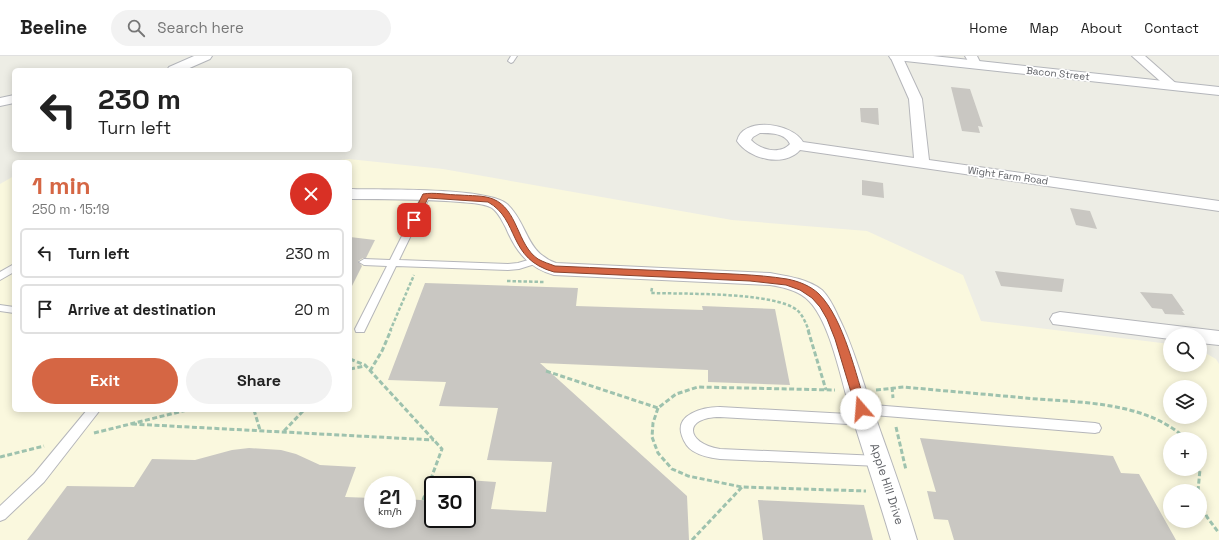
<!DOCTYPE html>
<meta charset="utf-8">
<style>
body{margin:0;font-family:"Space Grotesk",sans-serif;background:#f2f2f2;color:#222;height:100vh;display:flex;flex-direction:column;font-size:15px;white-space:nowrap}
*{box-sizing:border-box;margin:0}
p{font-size:13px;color:#767676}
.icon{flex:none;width:22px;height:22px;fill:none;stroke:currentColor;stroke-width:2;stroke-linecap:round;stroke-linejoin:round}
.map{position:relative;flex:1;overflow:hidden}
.drawer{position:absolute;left:12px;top:104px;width:340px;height:252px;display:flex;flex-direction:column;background:#fff;border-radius:6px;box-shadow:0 2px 10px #0003}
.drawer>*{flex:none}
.hud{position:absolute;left:12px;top:12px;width:340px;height:84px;border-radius:6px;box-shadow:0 2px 10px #0003;background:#fff;color:#222;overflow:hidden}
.tools{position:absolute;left:1163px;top:272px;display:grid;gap:8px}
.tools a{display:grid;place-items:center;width:44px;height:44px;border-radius:50%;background:#fff;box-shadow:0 2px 10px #0003;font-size:20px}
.speed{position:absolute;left:364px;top:420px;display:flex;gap:8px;font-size:20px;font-weight:700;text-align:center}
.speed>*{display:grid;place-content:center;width:52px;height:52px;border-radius:50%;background:#fff;box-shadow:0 2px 10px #0003;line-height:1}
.speed small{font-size:10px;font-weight:400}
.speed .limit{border:2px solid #111;border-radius:6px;background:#fff;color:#111}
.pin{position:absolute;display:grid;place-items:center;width:34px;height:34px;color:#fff;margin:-17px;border-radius:8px;box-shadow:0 2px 6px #0006}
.me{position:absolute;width:44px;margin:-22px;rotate:342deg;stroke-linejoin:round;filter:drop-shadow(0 0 3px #0008)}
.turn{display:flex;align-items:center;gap:14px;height:84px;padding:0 20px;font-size:18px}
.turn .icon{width:52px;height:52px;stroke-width:2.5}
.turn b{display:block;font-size:28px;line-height:34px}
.round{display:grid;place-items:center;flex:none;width:42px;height:42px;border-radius:21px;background:#f2f2f2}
.head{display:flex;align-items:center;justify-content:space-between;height:68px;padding:0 20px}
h1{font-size:24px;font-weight:700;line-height:30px;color:#d56644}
.action{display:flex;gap:8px;margin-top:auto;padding:8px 20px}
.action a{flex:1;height:46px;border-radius:24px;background:#d56644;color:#fff;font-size:16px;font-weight:700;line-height:46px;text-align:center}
.action a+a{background:#f2f2f2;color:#222}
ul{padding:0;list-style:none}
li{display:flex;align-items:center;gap:12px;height:50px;margin:0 8px 6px;padding:0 12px;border:2px solid #e0e0e0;border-radius:6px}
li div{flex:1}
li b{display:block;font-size:15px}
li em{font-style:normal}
header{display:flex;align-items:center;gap:24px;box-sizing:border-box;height:56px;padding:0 20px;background:#fff;border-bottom:1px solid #e0e0e0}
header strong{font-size:19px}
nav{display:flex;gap:22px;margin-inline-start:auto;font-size:14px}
.search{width:280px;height:36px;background:#f2f2f2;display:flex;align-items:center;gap:10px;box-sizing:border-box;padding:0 14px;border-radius:22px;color:#767676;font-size:15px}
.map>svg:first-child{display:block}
.commercial{fill:#faf8de;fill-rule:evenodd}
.building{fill:#c9c7c2}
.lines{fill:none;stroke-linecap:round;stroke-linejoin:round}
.lane-casing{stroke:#b5b6ba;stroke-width:2}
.street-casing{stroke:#b5b6ba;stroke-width:2}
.secondary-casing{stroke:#b4b6bb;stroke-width:2}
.path-far1{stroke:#9ec2ae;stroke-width:2.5;stroke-dasharray:3.5 2;stroke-linecap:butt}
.path{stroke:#9ec2ae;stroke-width:3;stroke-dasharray:5 2.5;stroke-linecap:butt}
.lane{fill:#fff;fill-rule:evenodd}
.street{fill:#fff;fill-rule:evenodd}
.secondary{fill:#fff;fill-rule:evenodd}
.route{fill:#d56644;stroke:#8a422c}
.labels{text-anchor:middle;stroke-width:3.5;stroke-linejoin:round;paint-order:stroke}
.far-street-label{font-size:10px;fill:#5d5f64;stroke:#fff}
.street-label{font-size:12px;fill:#5d5f64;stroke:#fff}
</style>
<header>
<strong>Beeline</strong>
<div class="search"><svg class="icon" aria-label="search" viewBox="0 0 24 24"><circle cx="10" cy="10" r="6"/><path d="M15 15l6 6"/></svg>Search here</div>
<nav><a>Home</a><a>Map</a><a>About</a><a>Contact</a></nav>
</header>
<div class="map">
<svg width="1219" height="484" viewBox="0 0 1219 484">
<rect width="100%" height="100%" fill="#edede5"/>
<path class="commercial" d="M349,103L443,113L732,164L867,175L963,219L981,265L1170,288V309H1200V294L1216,303L1219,308V484H0V128L14,120V354H350V106H322ZM1170,331H1200V361H1170ZM1170,383H1200V413H1170ZM373,429H407V463H373ZM433,429H467V463H433ZM1170,435H1200V465H1170Z"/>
<g class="building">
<path d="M951,31L970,33L983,71L978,70L980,77L962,75Z"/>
<path d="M860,52H878L879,69L861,66Z"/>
<path d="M862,124L883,127L884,142L862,139Z"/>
<path d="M1070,152L1090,155L1097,173L1076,169Z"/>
<path d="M350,181L375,184L366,202H363L358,205L362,210L350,234Z"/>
<path d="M995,215L1064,223L1062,236L1001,230Z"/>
<path d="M425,227L578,232L576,250L703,254L702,250L775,253L790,329L708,326V314L540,307L687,440L689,484H27L67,430L134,431L152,403L195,404L232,394L249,392L281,394L296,398L320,409L356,411L345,441L373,442V463H407V443L433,445V463H467V424L496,426L491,453L546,456L552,406L487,404L498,352L439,350L446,326L388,324Z"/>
<path d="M1140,236L1172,238L1184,255H1182L1185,259L1165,258L1162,253L1152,252Z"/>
<path d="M920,382L1113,400L1121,417L1139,418L1176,484H954L948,464L934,463L927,435L936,436Z"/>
<path d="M758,444L864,449L873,484H763Z"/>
</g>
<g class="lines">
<defs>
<g id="lane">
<path d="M511,0H517L513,6L511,7L508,5Z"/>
<path d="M423,138H426L430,140L399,204L508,208L518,207L535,202L540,205L538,207L519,213L508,214L396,210L364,276H356L355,273L387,210L364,209L359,206L364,203L390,204Z"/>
<path d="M14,208V216L0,224V216Z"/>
<path d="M0,249L14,251V257L0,255Z"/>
<path d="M861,348L1095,367L1099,368L1101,372L1099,376L1095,377L861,358L857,356L855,353L857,350Z"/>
<path d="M720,351L866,359L870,361L872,364L870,367L866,369L720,361C683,361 685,387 720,393L879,400L884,401L885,405L884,409L879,410L720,403C711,402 701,400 693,395C688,392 684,386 682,380C674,358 704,351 720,351Z"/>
<path d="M87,354H100L44,426L5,463L0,465V450L34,418Z"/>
</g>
<g id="street">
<path d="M890,0H902L922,43L929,104L1219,145V155L800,94C784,112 749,103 737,85C743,60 792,67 803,86L914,102L909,43ZM760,77C771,77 785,77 790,88C780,99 760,94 751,84L753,81Z"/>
<path d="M965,0H977L981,8L979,10H971Z"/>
<path d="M1132,0H1145L1179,30L1177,33H1169Z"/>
<path d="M350,133C379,134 488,131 507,148C528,167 525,196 556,207L770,217C787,220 808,223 822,234C829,241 834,251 838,260C854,291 861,322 873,354C888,397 904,440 917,484H891C878,440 863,397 850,353C841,323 830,266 809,245C800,235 783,231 770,229L554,219C529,212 516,196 506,172C502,165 499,157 492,152C483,147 470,147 460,146C423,143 387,143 350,143Z"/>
<path d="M1060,256L1219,275V289L1200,287V279H1170V283L1053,268L1050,263L1053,258Z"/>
</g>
<g id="secondary">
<path d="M194,0H212L210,3L185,14H167L169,11Z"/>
<path d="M889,0H933L1219,31V39L896,4L891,3Z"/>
<path d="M14,39V47L0,50V42Z"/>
</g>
</defs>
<use href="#lane" class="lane-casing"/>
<use href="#street" class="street-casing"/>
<use href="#secondary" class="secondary-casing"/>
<g class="path-far1">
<path d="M507,225L544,226"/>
<path d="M652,232L651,237C682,238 775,236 797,254C803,259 806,268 809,275"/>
<path d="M390,275L414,219"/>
</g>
<g class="path">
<path d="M808,274L826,334"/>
<path d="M350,303L365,309L442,393L423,444"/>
<path d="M350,313L365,310"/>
<path d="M370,315L382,295L391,274"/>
<path d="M546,315L658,352L676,338L698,331L835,334"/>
<path d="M892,331L893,342"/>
<path d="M876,334L904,331C944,335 985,338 1025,342C1078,347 1144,344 1186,383"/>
<path d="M658,352L653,367L652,381L658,397L672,413L688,420L742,431L866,435"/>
<path d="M254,354L260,374"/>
<path d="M132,368L434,384"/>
<path d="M896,371L906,414"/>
<path d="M284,375L304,354"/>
<path d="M94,377L187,354"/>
<path d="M0,401L44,390"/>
<path d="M1200,408V412"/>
<path d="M1198,435L1200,413"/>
<path d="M1200,445L1207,461L1219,477"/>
<path d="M692,484L742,431"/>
</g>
<use href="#lane" class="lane"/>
<use href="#street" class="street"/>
<use href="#secondary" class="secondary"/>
</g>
<path class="route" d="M423,138C434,136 448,139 460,139C471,140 483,139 493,143C518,153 517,189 538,203C543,206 550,208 555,210C601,212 647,214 692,216C724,218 756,218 787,223C798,225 811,230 819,238C844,263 856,320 867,353L865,356L861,357L857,356L835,283L827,263L820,251L812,242L800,234L786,229L750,225L554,216C507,203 520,164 488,146L428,142L417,165H411L410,164Z"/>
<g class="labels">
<g class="far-street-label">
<text transform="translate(1058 17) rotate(6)" y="4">Bacon Street</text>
<text transform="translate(1008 119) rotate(8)" y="4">Wight Farm Road</text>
</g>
<g class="street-label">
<text transform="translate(887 428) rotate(72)" y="4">Apple Hill Drive</text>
</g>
</g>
</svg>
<div class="tools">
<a><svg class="icon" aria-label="search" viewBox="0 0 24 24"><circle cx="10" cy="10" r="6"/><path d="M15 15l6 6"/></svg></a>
<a><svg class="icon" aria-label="layers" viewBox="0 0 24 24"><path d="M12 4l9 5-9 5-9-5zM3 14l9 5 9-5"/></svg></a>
<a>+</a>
<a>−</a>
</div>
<div class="speed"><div>21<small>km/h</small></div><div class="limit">30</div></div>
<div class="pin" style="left:414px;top:164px;background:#d93025"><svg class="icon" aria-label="arrive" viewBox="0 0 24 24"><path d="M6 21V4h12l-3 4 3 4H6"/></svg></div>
<svg class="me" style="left:861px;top:353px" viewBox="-20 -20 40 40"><circle r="19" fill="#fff"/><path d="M0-13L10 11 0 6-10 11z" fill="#d56644"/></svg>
<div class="hud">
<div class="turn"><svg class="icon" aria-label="left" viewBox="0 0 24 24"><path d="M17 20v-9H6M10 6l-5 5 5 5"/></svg><div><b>230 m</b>Turn left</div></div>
</div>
<section class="drawer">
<div class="head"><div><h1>1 min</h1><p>250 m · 15:19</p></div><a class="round" style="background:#d93025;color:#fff"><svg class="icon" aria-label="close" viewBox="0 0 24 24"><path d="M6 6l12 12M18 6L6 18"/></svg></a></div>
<ul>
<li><svg class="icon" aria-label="left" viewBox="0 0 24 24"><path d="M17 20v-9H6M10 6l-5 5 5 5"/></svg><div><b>Turn left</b></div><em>230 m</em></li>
<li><svg class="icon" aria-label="arrive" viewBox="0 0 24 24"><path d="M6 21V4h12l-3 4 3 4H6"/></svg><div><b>Arrive at destination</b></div><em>20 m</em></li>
</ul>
<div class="action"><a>Exit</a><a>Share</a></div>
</section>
</div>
